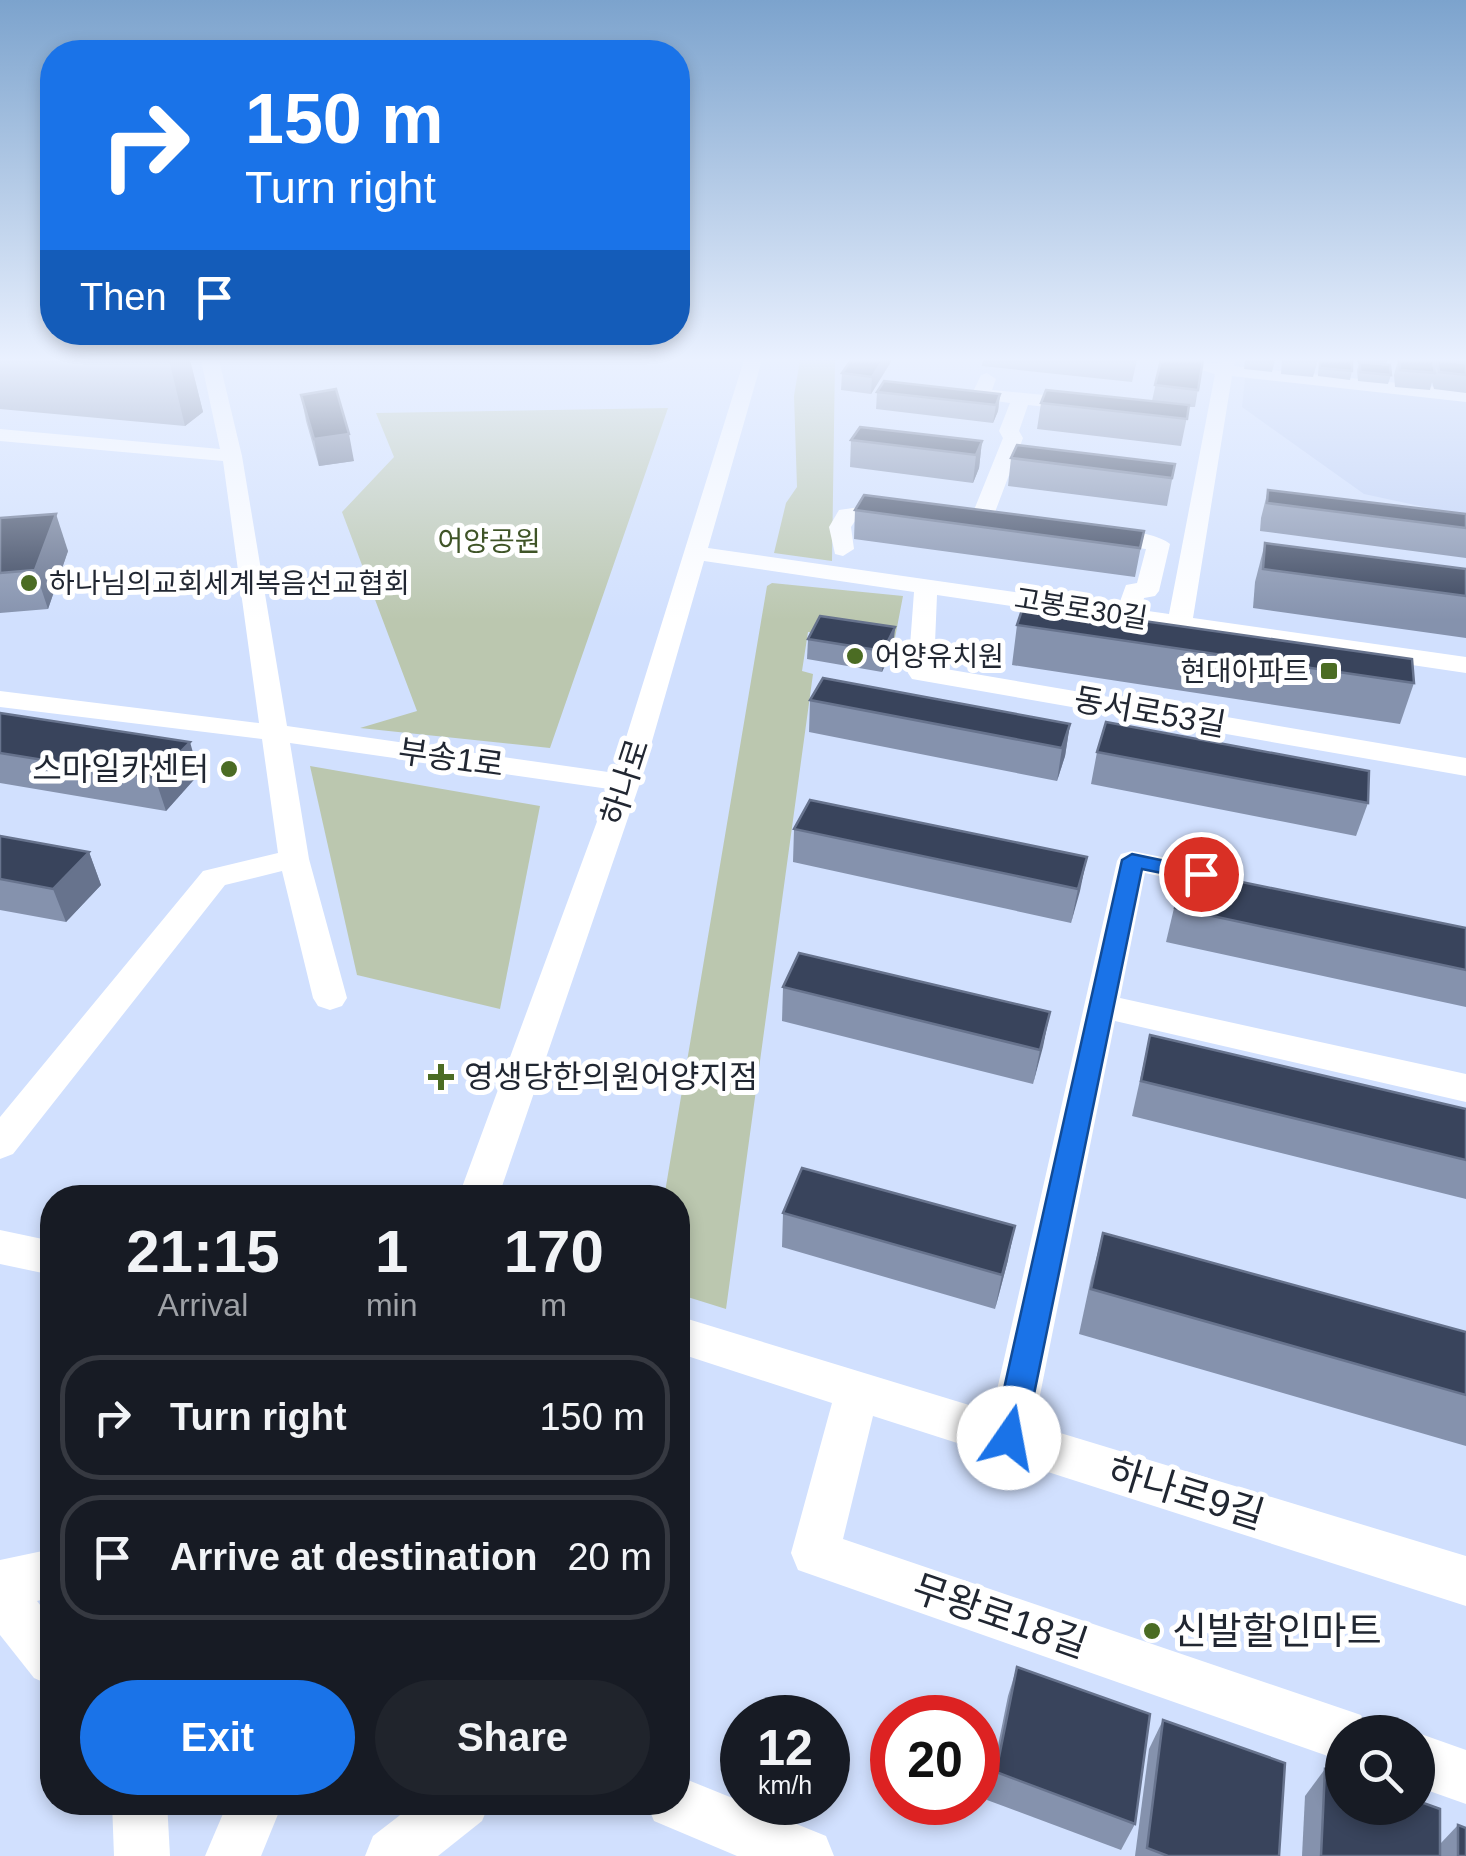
<!DOCTYPE html>
<meta charset="utf-8">
<style>
body{margin:0;font-family:Helvetica,"Noto Sans KR",sans-serif;background:#20242c;color:#f1f3f6;height:100vh;display:flex;flex-direction:column;font-size:38px;white-space:nowrap}
*{box-sizing:border-box;margin:0}
p{font-size:32px;color:#9ea1a6}
.icon{flex:none;width:55px;height:55px;fill:none;stroke:currentColor;stroke-width:2;stroke-linecap:round;stroke-linejoin:round}
.map{position:relative;flex:1;overflow:hidden}
.details{position:absolute;left:40px;top:1185px;width:650px;height:630px;display:flex;flex-direction:column;background:#171b24;border-radius:40px;box-shadow:0 5px 15px #0003}
.details>*{flex:none}
.guide{position:absolute;left:40px;top:40px;width:650px;height:305px;border-radius:40px;box-shadow:0 5px 15px #0003;background:#1a73e8;color:#fff;overflow:hidden}
.buttons{position:absolute;left:1325px;top:1715px;display:grid;gap:20px}
.buttons a{display:grid;place-items:center;width:110px;height:110px;border-radius:50%;background:#171b24;box-shadow:0 5px 15px #0003;font-size:50px}
.speed{position:absolute;left:720px;top:1695px;display:flex;gap:20px;font-size:50px;font-weight:700;text-align:center}
.speed>*{display:grid;place-content:center;width:130px;height:130px;border-radius:50%;background:#171b24;box-shadow:0 5px 15px #0003;line-height:1}
.speed small{font-size:25px;font-weight:400}
.speed .limit{border:15px solid #d22;background:#fff;color:#111}
.pin{position:absolute;display:grid;place-items:center;width:85px;height:85px;color:#fff;margin:-42px;border:5px solid #fff;border-radius:50%;box-shadow:0 2px 10px #0007}
.me{position:absolute;width:110px;margin:-55px;rotate:12deg;stroke-linejoin:round;filter:drop-shadow(0 0 8px #0008)}
.turn{display:flex;align-items:center;gap:35px;height:210px;padding:0 40px;font-size:45px}
.turn .icon{width:130px;height:130px;stroke-width:2.5}
.turn b{display:block;font-size:70px;line-height:85px}
.then{display:flex;align-items:center;height:95px;padding:0 40px;background:#0003;gap:20px;font-size:38px}
.eta{display:flex;justify-content:space-evenly;align-items:center;height:170px;text-align:center}
.eta b{font-size:60px;font-weight:700;line-height:70px}
.primary-button{display:flex;gap:20px;margin-top:auto;padding:20px 40px}
.primary-button a{flex:1;height:115px;border-radius:60px;background:#1a73e8;color:#fff;font-size:40px;font-weight:700;line-height:115px;text-align:center}
.primary-button a+a{background:#20242c;color:#f1f3f6}
ul{padding:0;list-style:none}
li{display:flex;align-items:center;gap:30px;height:125px;margin:0 20px 15px;padding:0 20px;border:5px solid #363941;border-radius:40px}
li div{flex:1}
li b{display:block;font-size:38px}
li em{font-style:normal}
.map>svg:first-child{display:block}
.built{fill:#c1d2f6}
.green{fill:#bbc7af}
.lines{fill:none;stroke-linecap:round;stroke-linejoin:round}
.minor{fill:#fff;fill-rule:evenodd}
.wall{fill:#8592ad}
.shaded-wall{fill:#67738d}
.building{fill:#39445c;stroke:#67738d;stroke-width:2.5}
.route{fill:#1a73e8;stroke:#114b97;stroke-width:2.5}
.poi-dot{fill:#4b6c23;stroke:#fff;stroke-width:4}
.labels{text-anchor:middle;stroke-width:10;stroke-linejoin:round;paint-order:stroke}
.far-park-label{font-size:28px;fill:#3f5427;stroke:#fff}
.far-poi-label{font-size:28px;fill:#212732;stroke:#fff;text-anchor:start}
.far-street-label{font-size:28px;fill:#212732;stroke:#fff}
.street-label{font-size:32px;fill:#212732;stroke:#fff}
.poi-label{font-size:32px;fill:#212732;stroke:#fff;text-anchor:end}
.near-street-label{font-size:38px;fill:#212732;stroke:#fff}
.near-poi-label{font-size:38px;fill:#212732;stroke:#fff;text-anchor:start}
</style>
<div class="map">
<svg width="1466" height="1856" viewBox="0 0 1466 1856">
<rect width="100%" height="100%" fill="#d1e0fe"/>
<path class="built" d="M1245,378L1466,400V516L1364,494L1242,407Z"/>
<g class="green">
<path d="M800,360H835L832,561L774,553L786,503L797,487L794,396Z"/>
<path d="M668,408L550,748L360,728L417,711L342,512L394,457L376,413Z"/>
<path d="M772,583L903,596L894,643L808,632L802,671L813,674L726,1309L678,1294V1198H664L767,586Z"/>
<path d="M310,766L540,806L500,1009L357,975Z"/>
</g>
<g class="lines">
<g class="minor">
<path d="M201,360H219L242,456L287,726L615,773L744,360H762L708,548L1118,607L1126,585L1137,583L1146,549L1098,543L1087,536C1101,524 1156,532 1170,544L1159,591L1155,596L1144,598L1141,610L1169,614L1215,374L1165,360L1216,363L1235,360L1234,366L1466,390V402L1232,376L1193,618L1466,657V673L937,595L934,667L1466,758V776L912,679L908,673L914,592L704,561L640,783L498,1198H458L609,789L290,743L309,859L347,998L342,1006L330,1010L318,1006L313,998L282,871L225,885L13,1154L0,1159V1117L203,871L278,853L262,739L0,707V691L259,723L223,461L0,441V429L220,449Z"/>
<path d="M987,373L996,379L992,390L1085,399L1095,405L1085,411L1028,405L1019,431L1023,438L992,520L981,527L970,520L1003,438L999,431L1010,403L974,398L972,394L981,375Z"/>
<path d="M895,502L906,509L903,514L855,521L851,527L854,549L843,556L835,554L829,527L839,510Z"/>
<path d="M1132,851L1226,870L1237,873L1242,880L1237,887L1226,890L1145,873L1120,998L1466,1074V1102L1115,1021L1034,1425L1466,1556V1606L873,1416L843,1539L1361,1715L1368,1732H1342V1761L798,1570L791,1553L832,1403L678,1353V1316L992,1412L1117,861L1121,854Z"/>
<path d="M0,1230L52,1241V1275L0,1264Z"/>
<path d="M52,1549V1597L37,1601L52,1620V1686L34,1678L0,1635V1560Z"/>
<path d="M1418,1733L1466,1750V1804L1418,1787Z"/>
<path d="M678,1776L826,1836L834,1856H737L654,1821L646,1802H678Z"/>
<path d="M112,1802H167L170,1856H114Z"/>
<path d="M228,1802H283L261,1856H205Z"/>
<path d="M417,1802H490L482,1821L438,1856H365L373,1836Z"/>
</g>
</g>
<g class="wall">
<path d="M0,360H190L203,412L185,426L0,409Z"/>
<path d="M892,360L871,394L841,390L842,373Z"/>
<path d="M983,360H1137L1132,382L982,366Z"/>
<path d="M1161,360H1203L1195,407H1189L1181,446L1037,429L1041,403L1152,401Z"/>
<path d="M1245,360H1275L1272,372L1244,369Z"/>
<path d="M1282,360H1318L1313,377L1281,374Z"/>
<path d="M1319,360L1352,371L1350,380L1318,376Z"/>
<path d="M1357,360H1388L1386,364L1391,375L1388,384L1358,381L1357,370L1359,364H1358Z"/>
<path d="M1398,360H1466V393L1434,389L1432,382L1430,390L1395,387L1394,375Z"/>
<path d="M877,392L1000,394L998,411L993,423L876,409Z"/>
<path d="M301,395L354,461L319,466L306,421Z"/>
<path d="M851,440L982,441L979,468L973,483L850,467Z"/>
<path d="M1011,458L1175,464L1167,506L1008,486Z"/>
<path d="M1268,490L1466,514V558L1260,531L1261,518Z"/>
<path d="M855,510L1144,531L1135,577L854,539Z"/>
<path d="M0,518L68,551L48,609L0,613Z"/>
<path d="M1265,543L1466,569V638L1253,608L1255,582Z"/>
<path d="M1017,625L1414,683L1400,724L1012,665Z"/>
<path d="M895,627L893,648L882,672L807,659L808,639Z"/>
<path d="M810,700L1070,724L1065,756L1057,781L809,732Z"/>
<path d="M0,713L199,774L166,811L0,783Z"/>
<path d="M1097,752L1368,803L1356,836L1091,784Z"/>
<path d="M794,829L1087,857L1071,923L793,862Z"/>
<path d="M0,836L89,852L101,885L66,922L0,910Z"/>
<path d="M1183,870L1466,928V1007L1166,942Z"/>
<path d="M783,987L1050,1012L1033,1084L782,1021Z"/>
<path d="M1150,1035L1466,1109V1199L1132,1116Z"/>
<path d="M783,1213L1008,1260L995,1309L782,1247Z"/>
<path d="M1103,1233L1466,1332V1446L1079,1334L1091,1278Z"/>
<path d="M1017,1667L1135,1824L1121,1850L987,1800L1008,1696Z"/>
<path d="M1163,1720L1279,1856H1135L1149,1749Z"/>
<path d="M1325,1769L1440,1856H1302L1305,1796Z"/>
<path d="M1458,1825L1466,1856H1441V1843Z"/>
</g>
<g class="shaded-wall">
<path d="M169,360H190L203,412L185,426Z"/>
<path d="M883,360H892L871,394L872,377Z"/>
<path d="M1000,394L998,411L993,423L996,405Z"/>
<path d="M349,434L354,461L319,466L314,439Z"/>
<path d="M982,441L979,468L973,483L976,455Z"/>
<path d="M56,514L68,551L48,609L35,570Z"/>
<path d="M895,627L893,648L882,672L883,651Z"/>
<path d="M1070,724L1065,756L1057,781L1062,748Z"/>
<path d="M190,742L199,774L166,811L155,778Z"/>
<path d="M89,852L101,885L66,922L53,889Z"/>
<path d="M1087,857L1080,891L1071,923L1078,889Z"/>
<path d="M1050,1012L1043,1047L1033,1084L1040,1050Z"/>
<path d="M1015,1226L1008,1260L995,1309L1002,1275Z"/>
</g>
<g class="building">
<path d="M851,360H883L872,377L842,373Z"/>
<path d="M1161,360H1203L1198,390L1155,385Z"/>
<path d="M1320,360L1352,361V371L1320,368Z"/>
<path d="M1399,360L1433,361L1435,373L1400,370Z"/>
<path d="M1434,360H1466V363L1437,360L1436,365Z"/>
<path d="M1437,360L1466,363V375L1439,372Z"/>
<path d="M1360,362L1390,365L1391,375L1360,372Z"/>
<path d="M884,381L1000,394L996,405L877,392Z"/>
<path d="M336,389L349,434L314,439L301,395Z"/>
<path d="M1046,390L1189,405L1187,419L1041,403Z"/>
<path d="M860,427L982,441L976,455L851,440Z"/>
<path d="M1017,445L1175,464L1172,478L1011,458Z"/>
<path d="M1268,490L1466,514V528L1267,503Z"/>
<path d="M864,495L1144,531L1140,548L855,510Z"/>
<path d="M56,514L35,570L0,573V518Z"/>
<path d="M1265,543L1466,569V596L1263,569Z"/>
<path d="M1024,604L1412,659L1414,683L1017,625Z"/>
<path d="M820,616L895,627L883,651L808,639Z"/>
<path d="M823,678L1070,724L1062,748L810,700Z"/>
<path d="M0,713L190,742L155,778L0,753Z"/>
<path d="M1106,722L1369,771L1368,803L1097,752Z"/>
<path d="M810,800L1087,857L1078,889L794,829Z"/>
<path d="M0,836L89,852L53,889L0,879Z"/>
<path d="M1183,870L1466,928V970L1175,908Z"/>
<path d="M799,953L1050,1012L1040,1050L783,987Z"/>
<path d="M1150,1035L1466,1109V1160L1141,1081Z"/>
<path d="M802,1168L1015,1226L1002,1275L783,1213Z"/>
<path d="M1103,1233L1466,1332V1395L1091,1289Z"/>
<path d="M1017,1667L1150,1714L1135,1824L996,1772Z"/>
<path d="M1163,1720L1285,1763L1279,1856H1168L1147,1848Z"/>
<path d="M1325,1769L1342,1775V1808H1418V1801L1440,1809V1856H1321Z"/>
<path d="M1458,1825L1466,1828V1856H1458Z"/>
</g>
<linearGradient id="sky" x2="0" y2="1"><stop stop-color="#7ca3cd"/><stop offset="0.58" stop-color="#eaf1ff"/><stop offset="1" stop-color="#eaf1ff" stop-opacity="0"/></linearGradient>
<rect width="1466" height="620" fill="url(#sky)"/>
<path class="route" d="M1132,854L1208,870L1212,874L1201,881L1142,869L1025,1438L1020,1448L1009,1452L998,1448L993,1438L1122,860Z"/>
<g class="poi-dot">
<circle cx="29" cy="583" r="10"/>
<circle cx="855" cy="656" r="10"/>
<rect x="1319" y="661" width="20" height="20" rx="5"/>
<circle cx="229" cy="769" r="10"/>
<path d="M436 1062h10v10h10v10h-10v10h-10v-10h-10v-10h10z"/>
<circle cx="1152" cy="1631" r="10"/>
</g>
<g class="labels">
<g class="far-park-label">
<text x="489" y="551">어양공원</text>
</g>
<g class="far-poi-label">
<text x="49" y="593">하나님의교회세계복음선교협회</text>
<text x="875" y="666">어양유치원</text>
<text x="1309" y="681" text-anchor="end">현대아파트</text>
</g>
<g class="far-street-label">
<text transform="translate(1081 608) rotate(9)" y="10">고봉로30길</text>
</g>
<g class="street-label">
<text transform="translate(1150 712) rotate(10)" y="11">동서로53길</text>
<text transform="translate(451 758) rotate(8)" y="11">부송1로</text>
<text transform="translate(625 782) rotate(-72)" y="11">하나로</text>
</g>
<g class="poi-label">
<text x="209" y="780">스마일카센터</text>
<text x="464" y="1088" text-anchor="start">영생당한의원어양지점</text>
</g>
<g class="near-street-label">
<text transform="translate(1186 1493) rotate(17)" y="13">하나로9길</text>
<text transform="translate(1000 1616) rotate(19)" y="13">무왕로18길</text>
</g>
<g class="near-poi-label">
<text x="1172" y="1644">신발할인마트</text>
</g>
</g>
</svg>
<div class="buttons">
<a><svg class="icon" aria-label="search" viewBox="0 0 24 24"><circle cx="10" cy="10" r="6"/><path d="M15 15l6 6"/></svg></a>
</div>
<div class="speed"><div>12<small>km/h</small></div><div class="limit">20</div></div>
<div class="pin" style="left:1201px;top:874px;background:#d93025"><svg class="icon" aria-label="arrive" viewBox="0 0 24 24"><path d="M6 21V4h12l-3 4 3 4H6"/></svg></div>
<svg class="me" style="left:1009px;top:1438px" viewBox="-20 -20 40 40"><circle r="19" fill="#fff"/><path d="M0-13L10 11 0 6-10 11z" fill="#1a73e8"/></svg>
<div class="guide">
<div class="turn"><svg class="icon" aria-label="right" viewBox="0 0 24 24"><path d="M7 20v-9h11M14 6l5 5-5 5"/></svg><div><b>150 m</b>Turn right</div></div>
<div class="then">Then<svg class="icon" aria-label="arrive" viewBox="0 0 24 24"><path d="M6 21V4h12l-3 4 3 4H6"/></svg></div>
</div>
<section class="details">
<div class="eta">
<div><b>21:15</b><p>Arrival</p></div>
<div><b>1</b><p>min</p></div>
<div><b>170</b><p>m</p></div>
</div>
<ul>
<li><svg class="icon" aria-label="right" viewBox="0 0 24 24"><path d="M7 20v-9h11M14 6l5 5-5 5"/></svg><div><b>Turn right</b></div><em>150 m</em></li>
<li><svg class="icon" aria-label="arrive" viewBox="0 0 24 24"><path d="M6 21V4h12l-3 4 3 4H6"/></svg><div><b>Arrive at destination</b></div><em>20 m</em></li>
</ul>
<div class="primary-button"><a>Exit</a><a>Share</a></div>
</section>
</div>
